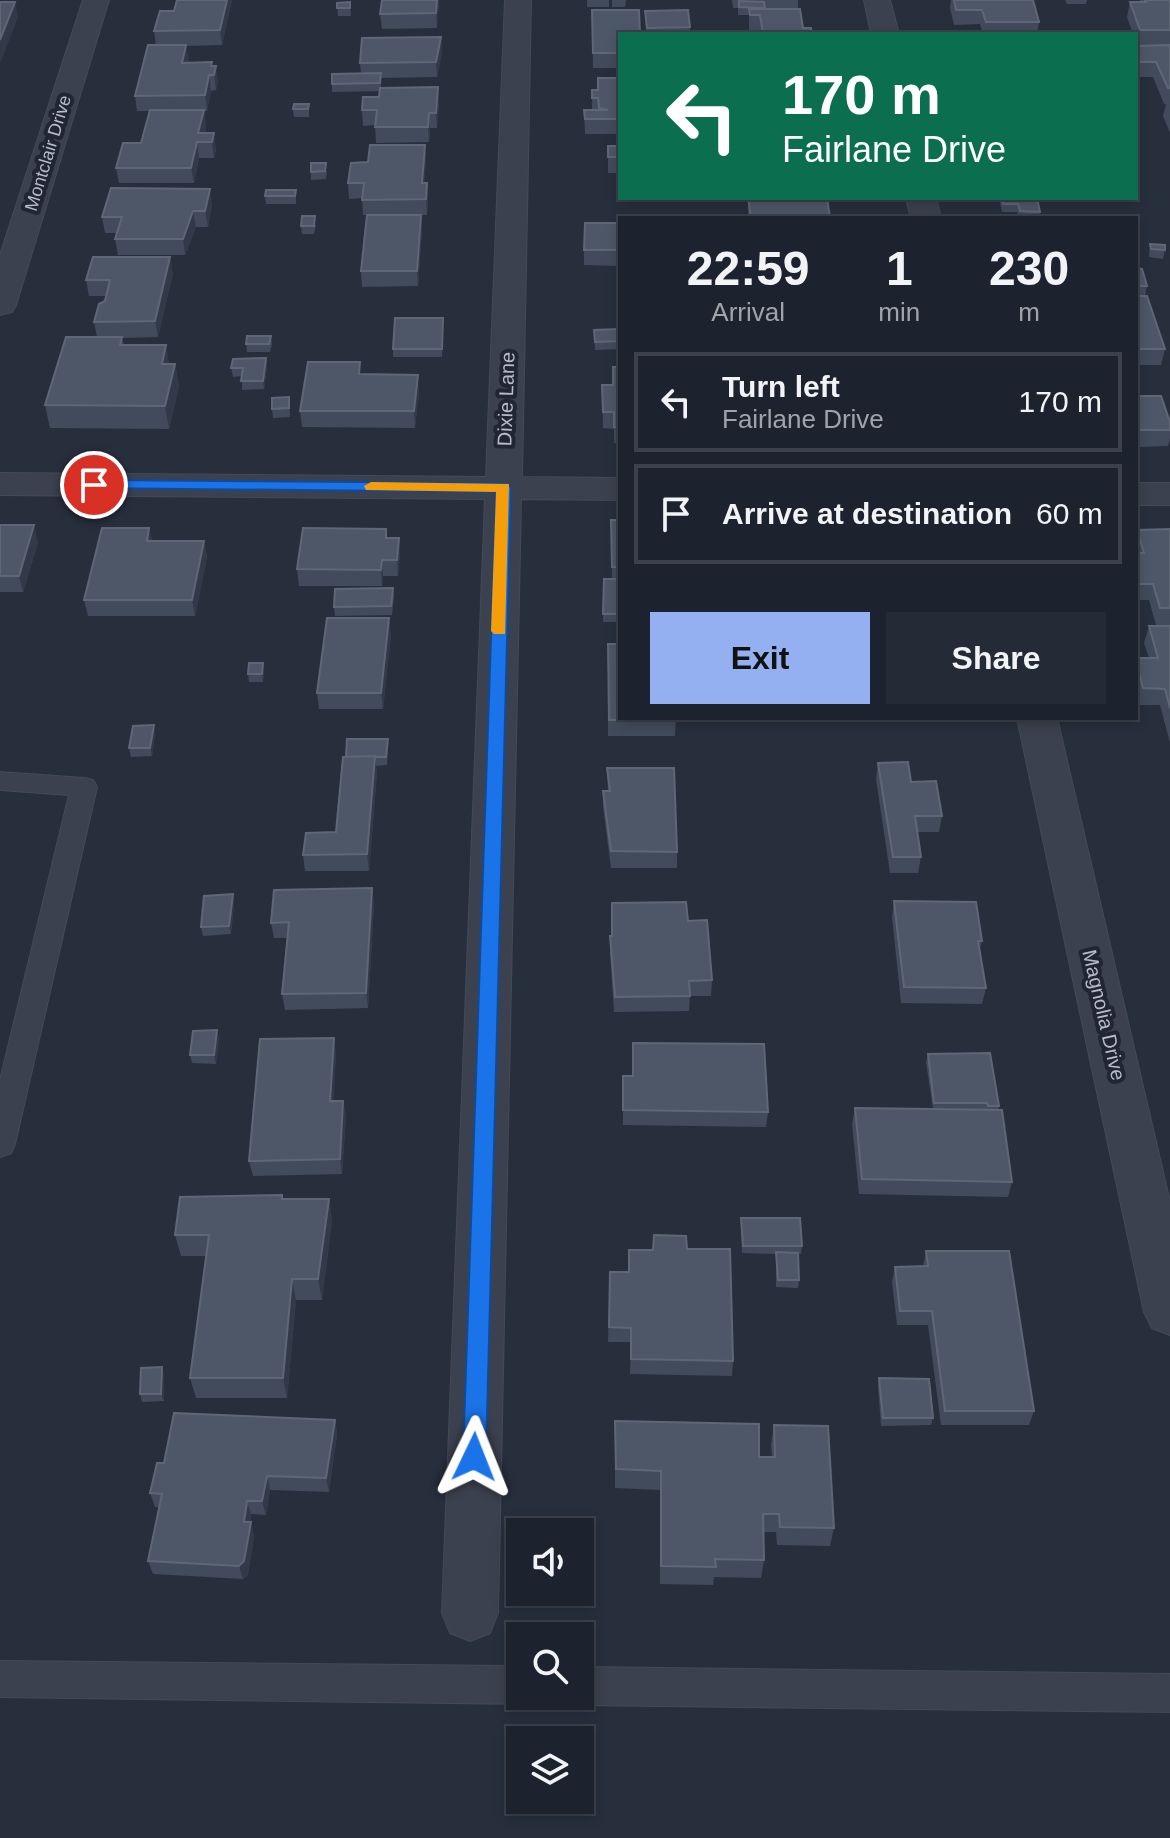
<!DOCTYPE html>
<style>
body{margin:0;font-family:Arial,sans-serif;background:#252b36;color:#f1f3f6;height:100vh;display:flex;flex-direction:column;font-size:30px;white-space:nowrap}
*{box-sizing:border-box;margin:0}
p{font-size:26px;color:#a0a4aa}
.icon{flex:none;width:44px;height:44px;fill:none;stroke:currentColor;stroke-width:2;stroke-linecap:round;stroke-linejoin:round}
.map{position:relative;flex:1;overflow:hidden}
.side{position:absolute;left:618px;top:216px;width:520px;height:504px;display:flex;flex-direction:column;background:#1d232e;border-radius:0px;box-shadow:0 4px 12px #0003,0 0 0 2px #3b404a}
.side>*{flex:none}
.hud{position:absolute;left:618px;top:32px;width:520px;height:168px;border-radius:0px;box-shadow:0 4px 12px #0003,0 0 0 2px #3b404a;background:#0b6e4f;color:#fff;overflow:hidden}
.buttons{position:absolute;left:506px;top:1518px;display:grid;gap:16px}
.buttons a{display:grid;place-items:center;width:88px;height:88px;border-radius:0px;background:#1d232e;box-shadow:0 4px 12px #0003,0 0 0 2px #3b404a;font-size:40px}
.pin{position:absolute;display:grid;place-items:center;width:68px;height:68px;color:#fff;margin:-34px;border:4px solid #fff;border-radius:50%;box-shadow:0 2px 8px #0007}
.me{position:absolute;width:88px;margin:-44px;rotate:2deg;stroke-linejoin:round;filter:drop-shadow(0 0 6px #0008)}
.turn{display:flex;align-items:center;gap:28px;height:168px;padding:0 32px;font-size:36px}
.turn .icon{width:104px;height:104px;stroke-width:2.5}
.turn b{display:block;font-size:56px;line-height:68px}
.eta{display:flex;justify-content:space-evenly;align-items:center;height:136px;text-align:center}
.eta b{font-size:48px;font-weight:700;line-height:56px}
.button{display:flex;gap:16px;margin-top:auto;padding:16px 32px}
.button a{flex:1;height:92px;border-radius:0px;background:#95b0f0;color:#111;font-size:32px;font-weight:700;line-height:92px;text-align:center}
.button a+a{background:#252b36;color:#f1f3f6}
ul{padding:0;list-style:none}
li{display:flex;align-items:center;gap:24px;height:100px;margin:0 16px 12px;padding:0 16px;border:4px solid #3b404a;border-radius:0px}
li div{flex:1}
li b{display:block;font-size:30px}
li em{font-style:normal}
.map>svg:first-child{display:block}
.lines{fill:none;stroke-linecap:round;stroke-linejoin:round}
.service-casing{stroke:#444a57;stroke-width:2}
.minor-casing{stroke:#444a57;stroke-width:2}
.service{fill:#3b414e;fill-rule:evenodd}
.minor{fill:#3b414e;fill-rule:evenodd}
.wall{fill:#424b5b}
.shaded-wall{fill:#323a4a}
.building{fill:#4e5767;stroke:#5f6776;stroke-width:2}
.route{fill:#1a73e8;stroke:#114b97;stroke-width:2}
.slow{fill:#f59e0b}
.labels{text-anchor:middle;stroke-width:8;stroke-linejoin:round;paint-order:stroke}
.far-street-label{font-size:18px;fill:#b7bcc8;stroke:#202633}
.street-label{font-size:20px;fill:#b7bcc8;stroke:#202633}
</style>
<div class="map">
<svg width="1170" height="1838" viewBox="0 0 1170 1838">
<rect width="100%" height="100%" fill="#272f3d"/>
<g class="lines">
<defs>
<g id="service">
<path d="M0,772L84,778L93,780L97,787L15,1144L11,1153L0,1157V1080L69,795L0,790Z"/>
<path d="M0,1661L520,1666V1696H534L520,1704L0,1697Z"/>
<path d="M580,1667L1170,1674V1712L580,1705L566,1696H580Z"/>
</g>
<g id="minor">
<path d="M83,0H109L16,305L12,312L0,315V255Z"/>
<path d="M505,0H531L522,477L620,478V500L521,499L498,1613L490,1633L470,1641L450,1633L442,1613L485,499L0,495V473L486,477Z"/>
<path d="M864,0H890L899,34H871Z"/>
<path d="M906,198H936L941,218H911Z"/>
<rect x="1136" y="483" width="34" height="22"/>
<path d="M1017,718H1057L1170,1202V1335L1152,1328L1144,1312Z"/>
</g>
</defs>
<use href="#service" class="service-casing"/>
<use href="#minor" class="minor-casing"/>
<use href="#service" class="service"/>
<use href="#minor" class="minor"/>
</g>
<g class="wall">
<path d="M177,0H232L222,45L186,46L188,63L212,66L218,82L216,90L211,91L207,111H204L206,126L205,133L216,149L214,158H199L194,183H119L116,168L141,143L150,111H137L135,96L156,45L154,31L174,11Z"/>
<path d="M382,0H439L437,28L382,29L380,14Z"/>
<rect x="587" y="0" width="22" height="7"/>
<path d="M612,0H626L625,7H612Z"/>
<path d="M732,0H798V8L765,9L812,34H760L759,30H749V15H738V8H733Z"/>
<path d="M951,0H1033L1039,22L1037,34H983L980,24L954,25L950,8Z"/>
<path d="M1065,0H1087L1086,4H1067Z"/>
<path d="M1140,0H1170V45H1137L1136,34H1133L1127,17L1130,2H1139Z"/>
<path d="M350,2L351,16H338L337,3Z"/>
<path d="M592,10L620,34V68H593Z"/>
<path d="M645,11L690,27V34H646Z"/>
<path d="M441,37L442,52L437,77L381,78V88L439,103L437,128H430L429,142L376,143L375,125L363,126L362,110L379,97L380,91L332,92V84L361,73L360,63Z"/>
<path d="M1170,45V133L1163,116L1166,104H1164L1153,77H1136V46Z"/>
<path d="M620,78V173H608V146H619V134H585L584,110H592V90H598Z"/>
<path d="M309,104V117H294L293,109Z"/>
<path d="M425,145L426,160L424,183H427L428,198L427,215H421L422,230L418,286L362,287L361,271L367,215H363L362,198L349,199L348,183L368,162Z"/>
<path d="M327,171L326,179L311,180V172Z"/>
<path d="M296,190V204H266L265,196Z"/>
<path d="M748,198L830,218H748Z"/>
<path d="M999,198H1037L1040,212L1039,218H1018L1017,212H1002Z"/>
<path d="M212,204L208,227H196L185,255H118L115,239L117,233H105L102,217Z"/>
<path d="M620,223V266L584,265V250Z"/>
<path d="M316,225L314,234H302L301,226Z"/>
<path d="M1150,244L1165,250L1163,259L1149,257Z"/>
<path d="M1136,268L1147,286L1145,295H1136Z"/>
<path d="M173,273L158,337L122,338L124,345L170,364H175L179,386L169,429L50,428L45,405L97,337L94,322L106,296H89L86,280Z"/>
<path d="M1136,296L1165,349L1161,365H1136Z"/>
<path d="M443,318L442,357H393V349Z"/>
<path d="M620,329V349L595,350L594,330Z"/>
<path d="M271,336L272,344L270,352H247L246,344Z"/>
<path d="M266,358L267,367L264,389L242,390V376L233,377L231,368Z"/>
<path d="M620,367V443H614V429L603,428L602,385H613Z"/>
<path d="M361,374L419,391L415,428L302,427L300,411Z"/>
<path d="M1136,392L1137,396L1170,422V439L1168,446L1136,447Z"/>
<path d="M289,397L290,417L273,418L272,409Z"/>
<path d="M611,520H620V622H603L604,579H612Z"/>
<path d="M0,525L38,542L23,592H0Z"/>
<path d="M1170,529V743L1160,705H1139L1136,695V658H1149L1144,643L1149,626H1164V625H1156L1149,600H1136V533L1137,530Z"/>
<path d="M387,538L400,554L398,576H383L382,586H299L297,569Z"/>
<path d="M152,541H204L207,557L195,616H88L84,600Z"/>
<path d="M393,588L394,596L392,615L335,616L334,607Z"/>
<path d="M391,634L383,709H319L317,693Z"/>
<path d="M608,644L676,718L675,736H608Z"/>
<path d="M264,671L263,682H249L248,674Z"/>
<path d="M155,734L152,756L131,757L129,748Z"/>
<path d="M388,747L387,765L376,766L377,773L369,871H305L303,855L336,832L343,757Z"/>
<path d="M878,763L911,782L942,816L939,832H917L921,857L918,873H890L876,779Z"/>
<path d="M607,768L677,852V868H611L603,807V791H608Z"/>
<path d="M372,888L374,904L368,1008L285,1010L282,994L287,938H274L271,923Z"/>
<path d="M894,901L982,941L980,949L986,988L982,1004L901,1003L892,917Z"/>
<path d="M234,903L231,934L203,936L201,927Z"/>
<path d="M688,921L712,980L711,996H690L689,1011L614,1012L610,952V936Z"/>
<path d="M219,1038L216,1064L192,1063L190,1055Z"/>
<path d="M336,1053L333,1101H343L346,1116L342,1174L253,1176L249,1161Z"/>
<path d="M928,1054L999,1106L998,1110L1012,1182L1008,1197L859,1194L852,1124L855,1108L933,1109L926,1062Z"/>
<path d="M623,1076H632L768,1112L766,1127L623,1125Z"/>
<path d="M282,1195L283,1199H329L332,1220L322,1300H296L287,1398H196L190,1378L206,1256H181L175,1235Z"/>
<path d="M741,1218L802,1246L801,1254H798L799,1280L798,1288L776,1287V1254L742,1253Z"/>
<path d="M687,1249L733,1361L732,1376L630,1374L631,1342H608L610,1272H628L653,1250Z"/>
<path d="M926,1251L1034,1411L1029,1425H941L928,1325H897L892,1282L895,1267L923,1266Z"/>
<path d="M164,1374V1401L142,1402L140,1394Z"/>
<path d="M879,1378L933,1418L931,1425L881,1426L878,1386Z"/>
<path d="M335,1420L337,1434L329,1492L270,1490L266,1515L251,1514L250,1522L254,1536L248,1574L243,1579L153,1574L148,1561L159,1507H155L150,1493L164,1463Z"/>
<path d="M615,1421L759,1457H772L771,1445L774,1425L834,1528L830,1546L777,1545L776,1532H763L764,1560L761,1578L714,1577L713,1585L660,1584V1490L615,1488Z"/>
</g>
<g class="shaded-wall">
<path d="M227,0H232L222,45L220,30Z"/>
<path d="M437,0H439L437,28L436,13Z"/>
<path d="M15,2L18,17L0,64V40Z"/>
<path d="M441,37L442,52L437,77L436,62Z"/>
<path d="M186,45L189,60L185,78L182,63Z"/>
<path d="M216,66L218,82L216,90L214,75Z"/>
<path d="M209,75L211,91L207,111L205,95Z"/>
<path d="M438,87L439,103L437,128L436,113Z"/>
<path d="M204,110L206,126L202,142L198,133Z"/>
<path d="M429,113L430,128L429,142L428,127Z"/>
<path d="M214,133L216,149L214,158L212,142Z"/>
<path d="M197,142L199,158L194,183L191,168Z"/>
<path d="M425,145L426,160L423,198L422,183Z"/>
<path d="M427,183L428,198L427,215L426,199Z"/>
<path d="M210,189L212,204L208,227L205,211Z"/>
<path d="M193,211L196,227L185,255L183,239Z"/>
<path d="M421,215L422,230L418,286L417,271Z"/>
<path d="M170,257L173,273L158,337L155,321Z"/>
<path d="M166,345L170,368L162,364Z"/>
<path d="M266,358L267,367L264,389L263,381Z"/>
<path d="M175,364L179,386L169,429L165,406Z"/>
<path d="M418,375L419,391L415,428L414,411Z"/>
<path d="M34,525L38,542L23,592L19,576Z"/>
<path d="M149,528L153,544L147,541Z"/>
<path d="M399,538L400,554L398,576L397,560Z"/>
<path d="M204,541L207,557L195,616L192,600Z"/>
<path d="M382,560L383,576L382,586L381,570Z"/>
<path d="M389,618L391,634L383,709L381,693Z"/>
<path d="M263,663L264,671L263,682L262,674Z"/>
<path d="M154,725L155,734L152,756L150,748Z"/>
<path d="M375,756L377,773L369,871L367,854Z"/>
<path d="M372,888L374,904L368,1008L366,993Z"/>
<path d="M233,894L234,903L231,934L229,926Z"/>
<path d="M217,1030L219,1038L216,1064L214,1055Z"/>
<path d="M334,1038L336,1053L333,1116L330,1101Z"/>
<path d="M343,1101L346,1116L342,1174L340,1159Z"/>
<path d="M329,1199L332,1220L322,1300L318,1279Z"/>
<path d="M292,1279L296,1300L287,1398L283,1378Z"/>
<path d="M162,1367L164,1374V1401L161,1394Z"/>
<path d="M335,1420L337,1434L329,1492L326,1478Z"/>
<path d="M267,1476L270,1490L266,1515L262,1501Z"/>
<path d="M247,1501L251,1514L247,1535L244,1522Z"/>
<path d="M251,1522L254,1536L248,1574L243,1579L239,1566Z"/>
</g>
<g class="building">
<path d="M177,0H227L220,30L154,31L160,11H174Z"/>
<path d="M382,0H437L436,13L380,14Z"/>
<path d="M954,0H1033L1039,22H986L982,10H956Z"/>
<path d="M1145,0H1170V30H1140L1130,2H1146Z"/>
<path d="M739,1L764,2L765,8L739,7Z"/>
<path d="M0,2H15L0,40Z"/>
<path d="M350,2V8H337V3Z"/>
<path d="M749,9H800L803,28H811L812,34H763L760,15H750Z"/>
<path d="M592,10H639L640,34H620V53H593Z"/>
<path d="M688,10L690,27L647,28L645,11Z"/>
<path d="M441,37L436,62L360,63L362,38Z"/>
<path d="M148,45H186L182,63L212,62L211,66H216L214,75H209L205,95L135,96Z"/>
<path d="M1170,45V88H1168L1156,62H1137L1136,58V46Z"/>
<path d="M381,73L380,83L332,84V74Z"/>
<path d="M598,78H620V119H585L584,110H608L599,108L598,98H592V90H598Z"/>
<path d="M438,87L436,113H429L428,127H375L377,110H362L363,97H379L380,88Z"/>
<path d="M294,104H309L308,109H293Z"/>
<path d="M150,110H204L198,133H214L212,142H197L191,168H116L123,143H141Z"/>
<path d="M370,145H425L422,183H427L426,199L362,200L364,183H348L351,163L368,162Z"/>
<rect x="608" y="146" width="12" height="11"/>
<path d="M311,163H326L325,171L311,172Z"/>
<path d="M111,188L210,189L205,211H193L183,239H115L122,217H102Z"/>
<path d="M266,190H296L295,196H265Z"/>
<path d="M748,198H827L830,218H751Z"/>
<path d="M1002,198H1037L1040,212L1020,211L1018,204H1003Z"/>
<path d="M367,215H421L417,271H361Z"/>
<path d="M302,216H315L314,226H301Z"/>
<path d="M585,223H620V250H584Z"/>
<path d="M1150,244L1165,245V250L1151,249Z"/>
<path d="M93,257H170L155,321L94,322L99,304L105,301L110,280H86Z"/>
<path d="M1136,268L1142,269L1147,286H1136Z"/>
<path d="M1136,296H1147L1165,349H1136Z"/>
<path d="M395,318H443L442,349H393Z"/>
<path d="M620,329V341L595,342L594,330Z"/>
<path d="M247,336H271L269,344H246Z"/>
<path d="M66,337H122L120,345H166L162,364H175L165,406L45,405Z"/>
<path d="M266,358L263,381H241L243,368H231L233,359Z"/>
<path d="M308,362H360L359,374L418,375L414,411H300Z"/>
<path d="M613,367H620V427H614V412H603L602,385H613Z"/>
<path d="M1136,392L1137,396H1161L1170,422V430H1136Z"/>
<path d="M289,397V408L272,409V398Z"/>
<path d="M611,520H620V567H612Z"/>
<path d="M0,525H34L19,576H0Z"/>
<path d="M102,528H149L147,541H204L192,600H84Z"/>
<path d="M303,528L386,529V538H399L397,560H382L381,570L297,569Z"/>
<path d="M1170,529V608H1160L1153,584H1136V553H1144L1137,530Z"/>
<path d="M604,579H620V614H603Z"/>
<path d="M393,588L391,606L334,607L335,589Z"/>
<path d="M327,618H389L381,693H317Z"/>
<path d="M1149,626H1170V708L1165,689L1143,688L1136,662V658H1158Z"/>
<path d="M608,644H620V718H676V720H609Z"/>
<path d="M249,663H263L262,674H248Z"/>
<path d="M154,725L150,748H129L133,726Z"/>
<path d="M347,739H388L386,757H346Z"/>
<path d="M375,756L367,854L303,855L306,833L336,832L343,757Z"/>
<path d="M908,762L911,782L936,781L942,816H915L921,857H893L878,763Z"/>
<path d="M607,768H674L677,852L611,851L603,791H610Z"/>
<path d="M372,888L366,993L282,994L289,922L271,923L274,890Z"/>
<path d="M233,894L229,926L201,927L204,896Z"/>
<path d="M894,901L976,902L982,941H978L986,988L904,987Z"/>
<path d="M686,902L688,921L707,920L712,980L689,981L690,996L615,997L610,936H612V903Z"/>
<path d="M217,1030L214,1055H190L193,1031Z"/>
<path d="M334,1038L330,1101H343L340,1159L249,1161L260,1039Z"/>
<path d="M633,1043L764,1044L768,1112L623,1110V1076H633Z"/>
<path d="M990,1053L999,1106H988L987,1103H934L928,1054Z"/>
<path d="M855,1108L1002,1110L1012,1182L862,1179Z"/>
<path d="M282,1195V1199H329L318,1279H292L283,1378H190L209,1235H175L180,1197Z"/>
<path d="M741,1218H800L802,1246H743Z"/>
<path d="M654,1235L686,1236L687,1249H730L733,1361L631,1359V1328L609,1327L610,1272H629V1250H653Z"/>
<path d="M926,1251H1009L1034,1411H945L932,1311H900L895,1267L928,1266Z"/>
<path d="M776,1252L798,1253L799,1280H778Z"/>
<path d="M162,1367L161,1394H140L141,1368Z"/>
<path d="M879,1378L929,1379L933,1418H883Z"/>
<path d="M174,1413L335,1420L326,1478L267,1476L262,1501H247L244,1522H251L244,1561L239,1566L148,1561L162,1494L150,1493L157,1463H164Z"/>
<path d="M615,1421L759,1424V1457H775L774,1425L828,1426L834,1528L780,1527L779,1514H763L764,1560L715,1559L716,1567L661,1566V1471L616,1469Z"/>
</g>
<path class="route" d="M94,480L504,483L511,487L486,1457L482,1464L474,1467L467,1464L463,1457L496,492L89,488L87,485Z"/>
<path class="slow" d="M371,482L509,484L505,634H494L491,631L496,492L366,490L364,486Z"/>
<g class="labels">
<g class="far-street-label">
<text transform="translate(48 153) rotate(-73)" y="6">Montclair Drive</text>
</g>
<g class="street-label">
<text transform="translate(506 399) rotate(-88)" y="7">Dixie Lane</text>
<text transform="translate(1104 1015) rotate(77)" y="7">Magnolia Drive</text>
</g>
</g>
</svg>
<div class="buttons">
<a><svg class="icon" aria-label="sound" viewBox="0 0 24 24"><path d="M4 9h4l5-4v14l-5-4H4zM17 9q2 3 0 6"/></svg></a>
<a><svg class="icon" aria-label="search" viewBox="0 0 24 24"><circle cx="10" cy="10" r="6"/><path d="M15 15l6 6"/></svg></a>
<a><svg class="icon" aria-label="layers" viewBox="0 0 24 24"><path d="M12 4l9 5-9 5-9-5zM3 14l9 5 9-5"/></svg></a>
</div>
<div class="pin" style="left:94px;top:485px;background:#d93025"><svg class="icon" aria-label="arrive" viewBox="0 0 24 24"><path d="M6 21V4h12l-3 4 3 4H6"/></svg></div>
<svg class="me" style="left:474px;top:1457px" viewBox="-20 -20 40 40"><path d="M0-17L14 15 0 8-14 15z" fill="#1a73e8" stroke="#fff" stroke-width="4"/></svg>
<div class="hud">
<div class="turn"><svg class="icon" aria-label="left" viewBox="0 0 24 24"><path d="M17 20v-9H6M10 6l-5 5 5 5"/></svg><div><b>170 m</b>Fairlane Drive</div></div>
</div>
<section class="side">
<div class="eta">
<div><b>22:59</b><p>Arrival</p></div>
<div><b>1</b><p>min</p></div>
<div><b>230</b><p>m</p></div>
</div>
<ul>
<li><svg class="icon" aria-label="left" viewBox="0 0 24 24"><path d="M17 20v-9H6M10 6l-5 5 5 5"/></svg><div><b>Turn left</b><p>Fairlane Drive</p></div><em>170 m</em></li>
<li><svg class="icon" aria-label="arrive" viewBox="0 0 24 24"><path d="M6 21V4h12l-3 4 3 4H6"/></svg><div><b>Arrive at destination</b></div><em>60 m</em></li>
</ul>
<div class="button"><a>Exit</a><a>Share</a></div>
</section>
</div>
